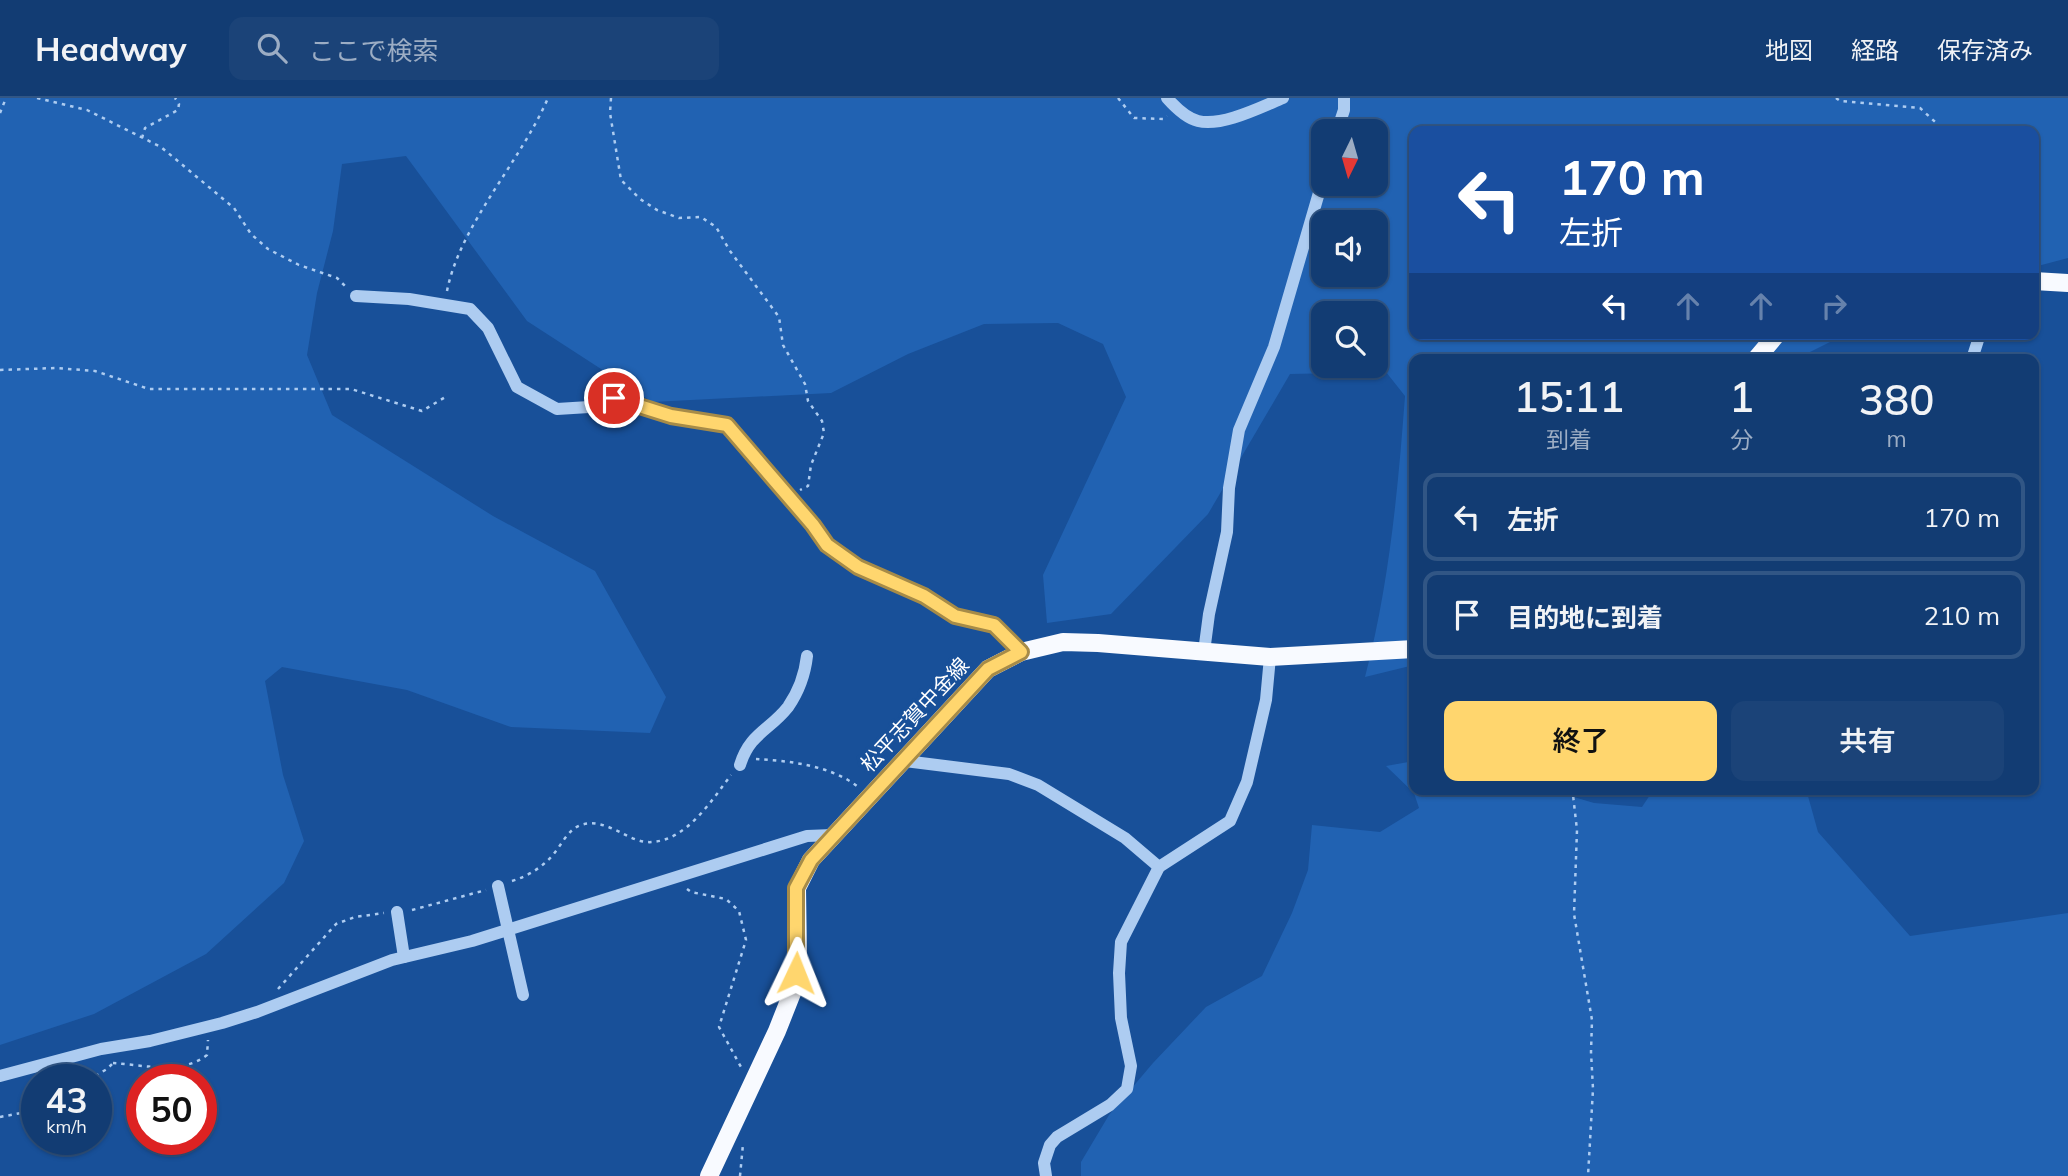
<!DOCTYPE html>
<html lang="ja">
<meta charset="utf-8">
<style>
body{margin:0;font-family:Mulish,"Noto Sans JP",sans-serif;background:#1b4378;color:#f1f3f6;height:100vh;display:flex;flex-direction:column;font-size:26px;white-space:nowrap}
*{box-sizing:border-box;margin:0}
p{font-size:23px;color:#9cadc4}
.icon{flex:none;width:38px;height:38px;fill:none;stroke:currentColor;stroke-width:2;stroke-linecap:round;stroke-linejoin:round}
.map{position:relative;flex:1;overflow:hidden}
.sheet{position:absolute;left:1409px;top:256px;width:630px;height:441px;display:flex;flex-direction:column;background:#123c73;border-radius:14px;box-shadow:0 2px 5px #0004,0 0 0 2px #315685}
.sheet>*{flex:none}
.banner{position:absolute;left:1409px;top:28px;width:630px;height:214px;border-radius:14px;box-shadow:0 2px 5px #0004,0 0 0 2px #315685;background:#1a4fa0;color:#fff;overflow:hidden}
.needle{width:46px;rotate:185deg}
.tools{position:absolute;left:1311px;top:21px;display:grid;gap:14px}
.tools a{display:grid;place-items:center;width:77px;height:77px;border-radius:14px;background:#123c73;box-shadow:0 2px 5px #0004,0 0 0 2px #315685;font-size:35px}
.speed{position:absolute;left:21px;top:966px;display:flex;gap:14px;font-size:35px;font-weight:700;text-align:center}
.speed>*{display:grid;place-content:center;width:91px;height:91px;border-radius:50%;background:#123c73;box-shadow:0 2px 5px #0004,0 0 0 2px #315685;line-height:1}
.speed small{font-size:18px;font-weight:400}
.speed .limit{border:10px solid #d22;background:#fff;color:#111}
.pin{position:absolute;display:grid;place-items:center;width:60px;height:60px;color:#fff;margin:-30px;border:4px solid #fff;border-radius:50%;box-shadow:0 2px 7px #0007}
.me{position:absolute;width:77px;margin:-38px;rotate:2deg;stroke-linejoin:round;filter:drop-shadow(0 0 5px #0008)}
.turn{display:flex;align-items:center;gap:24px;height:147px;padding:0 35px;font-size:32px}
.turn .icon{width:91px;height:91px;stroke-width:2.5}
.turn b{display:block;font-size:49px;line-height:60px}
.lanes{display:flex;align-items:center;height:66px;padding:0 35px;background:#0003;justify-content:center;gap:35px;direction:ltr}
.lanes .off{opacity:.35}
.eta{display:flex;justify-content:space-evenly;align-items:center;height:119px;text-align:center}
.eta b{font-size:42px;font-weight:600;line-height:49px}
.button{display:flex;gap:14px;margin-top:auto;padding:14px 35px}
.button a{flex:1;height:80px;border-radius:14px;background:#ffd66e;color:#111;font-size:28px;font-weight:600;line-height:80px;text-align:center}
.button a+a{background:#1b4378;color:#f1f3f6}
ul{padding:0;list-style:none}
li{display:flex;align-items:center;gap:21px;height:88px;margin:0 14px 10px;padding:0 21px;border:4px solid #315685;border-radius:14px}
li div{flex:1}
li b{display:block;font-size:26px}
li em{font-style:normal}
header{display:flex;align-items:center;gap:42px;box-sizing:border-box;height:98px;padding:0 35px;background:#123c73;border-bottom:2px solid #315685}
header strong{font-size:33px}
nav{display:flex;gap:38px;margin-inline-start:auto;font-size:24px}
.search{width:490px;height:63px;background:#1b4378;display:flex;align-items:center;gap:18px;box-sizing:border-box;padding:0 24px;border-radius:14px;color:#9cadc4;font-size:26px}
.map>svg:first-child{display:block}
.green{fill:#2162b2;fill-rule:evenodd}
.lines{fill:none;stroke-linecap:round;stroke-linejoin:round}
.path{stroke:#adccf1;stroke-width:2.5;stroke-dasharray:3.5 5;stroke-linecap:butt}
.minor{stroke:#adccf1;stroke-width:12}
.major{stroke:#f8faff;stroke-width:18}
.route-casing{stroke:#a68b48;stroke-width:18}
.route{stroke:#ffd66e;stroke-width:12}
.labels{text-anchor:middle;stroke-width:7;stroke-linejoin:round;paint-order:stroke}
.street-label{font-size:21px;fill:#fff;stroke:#185099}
</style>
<header>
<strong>Headway</strong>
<div class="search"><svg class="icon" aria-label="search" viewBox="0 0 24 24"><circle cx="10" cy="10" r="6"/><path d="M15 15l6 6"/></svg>ここで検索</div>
<nav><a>地図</a><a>経路</a><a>保存済み</a></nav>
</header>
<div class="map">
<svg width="2068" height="1078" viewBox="0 0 2068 1078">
<rect width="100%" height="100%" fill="#185099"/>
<g class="green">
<path d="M0,0H2068V160L2034,169V33H1414V236H1846L1796,261H1414V567L1365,579C1389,488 1398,392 1405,298L1386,274L1290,276L1208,416L1111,516L1047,525L1043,477L1126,299L1103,246L1058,225L984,226L908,256L831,295L652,304L527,223L406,58L342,66L333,133L317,195L307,257L332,317L493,418L595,473L666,599L650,635L511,629L407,592L282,569L265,583L283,677L304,743L284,785L206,856L94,916L0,947ZM1323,33H1376V86H1323ZM1323,124H1376V177H1323ZM1323,215H1376V268H1323Z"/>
<path d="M1414,663V691H1547L1594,705L1642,709L1654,691H1806L1818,734L1910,838L2068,815V1078H1081V1064L1109,1017L1153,965L1206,909L1262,878L1292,815L1308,772L1312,727L1380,734L1419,710L1414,695L1386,668Z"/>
</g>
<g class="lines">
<g class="path">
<path d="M37,0L87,12L161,49L234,110L251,136L268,151L299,167L337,180L346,189"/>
<path d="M611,0L610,15L621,82L640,101L657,112L679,120L701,119L716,129L730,153L779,219L783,247L805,286L808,303L822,323L824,335L811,367L808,388L800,392"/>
<path d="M1118,0L1134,20L1163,21L1167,18"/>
<path d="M1836,0L1840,3L1920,10L1945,33"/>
<path d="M0,15L6,0"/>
<path d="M142,40L145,30L178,12L179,6L175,0"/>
<path d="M2034,127L2038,144L2037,165"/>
<path d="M447,193C460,127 521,63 548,0"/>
<path d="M0,272L55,270L95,273L149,291H351L422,313L447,298"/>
<path d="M756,661C789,663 829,667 857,688"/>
<path d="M1570,691L1573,697L1577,732L1574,816L1592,922L1591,954L1593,991L1588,1078"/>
<path d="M512,783C528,778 541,770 552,758C561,748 568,731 581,727C596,722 609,729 622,735C631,740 642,745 652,744C687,742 712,702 731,677"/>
<path d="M687,791L691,794L726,801L739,813L746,842L719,929L741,969"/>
<path d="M412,812L486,792"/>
<path d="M278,891L336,826L355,819L384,815"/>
<path d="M113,965C143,967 182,977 207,957L208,942"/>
<path d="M77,972L81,982"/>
<path d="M88,982L107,971L113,965"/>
<path d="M0,1019L37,1012"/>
<path d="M740,1078L743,1046"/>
</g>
<g class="minor">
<path d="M1167,0C1175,9 1186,20 1198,23C1222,29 1261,9 1283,0"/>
<path d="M1337,33L1344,12V0"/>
<path d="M356,198L409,201L470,211L488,230L517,289L557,311L589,309L614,300L671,319L728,327L813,427L827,447L858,469L924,498L955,518L994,527L1021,554"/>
<path d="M1972,261L1980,236"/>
<path d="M1204,554L1209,516L1227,434L1229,390L1239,332L1274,249L1323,81"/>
<path d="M905,663L1009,676L1038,687L1125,740L1159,769"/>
<path d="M740,667C750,635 769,633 788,609C799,593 805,576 807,558"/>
<path d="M498,788L523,897"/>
<path d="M397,814L404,859"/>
<path d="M0,978L101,951L150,943L222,925L257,914L392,862L472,843L807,738L833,737"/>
<path d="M1046,1078L1044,1065L1050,1047L1057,1039L1110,1007L1127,991L1131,968L1121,920L1119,875L1121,844L1159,769L1230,723L1247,684L1266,602L1270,559"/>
</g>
<g class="major">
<path d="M2034,183L2068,185"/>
<path d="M1756,261L1777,236"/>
<path d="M709,1078L777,933L794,890L798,861L797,790L811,762L988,571L1021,554L1063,544L1098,545L1270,559L1414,551"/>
</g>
</g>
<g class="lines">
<defs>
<path id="route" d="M614,300L671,318L727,327L813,427L827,447L858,469L924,498L955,518L994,527L1021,554L988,571L811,762L796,790V875"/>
</defs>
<use href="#route" class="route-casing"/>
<use href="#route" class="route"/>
</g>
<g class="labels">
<g class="street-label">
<text transform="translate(915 617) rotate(-47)" y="7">松平志賀中金線</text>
</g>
</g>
</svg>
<div class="tools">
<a><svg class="needle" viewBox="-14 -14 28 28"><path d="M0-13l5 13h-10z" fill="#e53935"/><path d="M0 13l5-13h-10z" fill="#9cadc4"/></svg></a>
<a><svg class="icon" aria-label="sound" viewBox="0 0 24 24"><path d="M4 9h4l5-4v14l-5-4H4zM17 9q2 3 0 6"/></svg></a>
<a><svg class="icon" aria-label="search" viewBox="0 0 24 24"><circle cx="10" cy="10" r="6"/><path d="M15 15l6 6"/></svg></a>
</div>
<div class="speed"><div>43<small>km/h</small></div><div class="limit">50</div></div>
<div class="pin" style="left:614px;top:300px;background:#d93025"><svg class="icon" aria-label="arrive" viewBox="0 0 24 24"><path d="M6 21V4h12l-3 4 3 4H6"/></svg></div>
<svg class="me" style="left:796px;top:875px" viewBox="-20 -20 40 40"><path d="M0-17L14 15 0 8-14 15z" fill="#ffd66e" stroke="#fff" stroke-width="4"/></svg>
<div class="banner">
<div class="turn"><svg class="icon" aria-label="left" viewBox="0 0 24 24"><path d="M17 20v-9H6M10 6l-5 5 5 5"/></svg><div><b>170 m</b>左折</div></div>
<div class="lanes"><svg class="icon" aria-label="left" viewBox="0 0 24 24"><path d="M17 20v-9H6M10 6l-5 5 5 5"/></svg><svg class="icon off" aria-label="ahead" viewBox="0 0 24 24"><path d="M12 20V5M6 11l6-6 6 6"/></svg><svg class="icon off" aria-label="ahead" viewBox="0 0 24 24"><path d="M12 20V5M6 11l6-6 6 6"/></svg><svg class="icon off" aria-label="right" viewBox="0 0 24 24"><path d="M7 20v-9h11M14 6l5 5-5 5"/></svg></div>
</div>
<section class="sheet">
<div class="eta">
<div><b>15:11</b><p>到着</p></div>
<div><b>1</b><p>分</p></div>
<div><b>380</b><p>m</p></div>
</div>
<ul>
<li><svg class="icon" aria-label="left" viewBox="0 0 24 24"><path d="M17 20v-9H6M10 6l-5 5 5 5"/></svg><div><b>左折</b></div><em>170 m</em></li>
<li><svg class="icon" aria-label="arrive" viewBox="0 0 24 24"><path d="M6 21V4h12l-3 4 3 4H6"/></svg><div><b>目的地に到着</b></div><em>210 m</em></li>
</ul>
<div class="button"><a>終了</a><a>共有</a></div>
</section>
</div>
